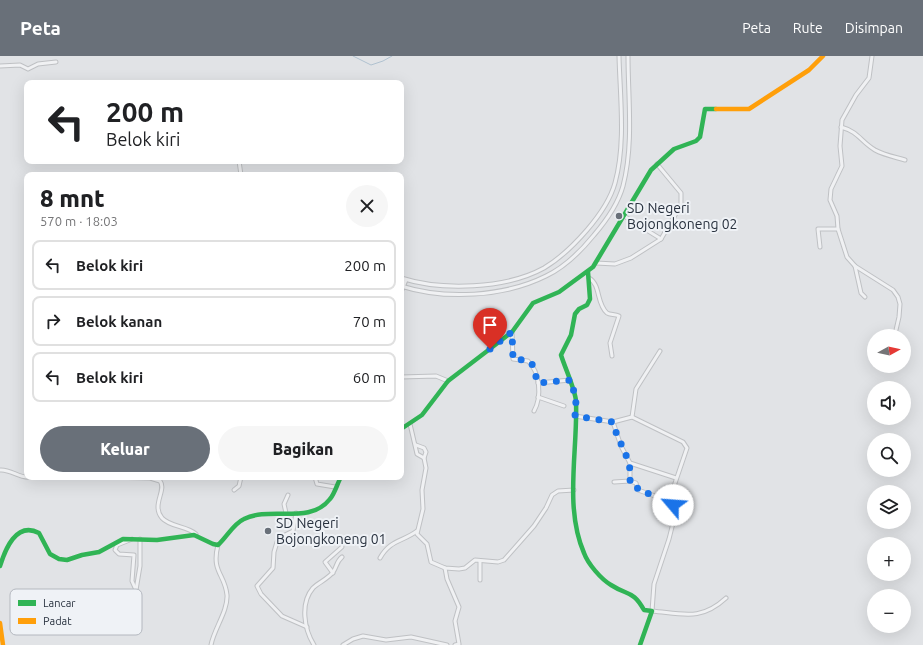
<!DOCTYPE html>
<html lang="id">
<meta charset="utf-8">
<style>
body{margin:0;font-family:Ubuntu,sans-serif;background:#f6f6f6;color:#202124;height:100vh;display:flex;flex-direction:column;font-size:15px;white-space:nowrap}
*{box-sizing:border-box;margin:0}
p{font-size:13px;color:#757577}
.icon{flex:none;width:22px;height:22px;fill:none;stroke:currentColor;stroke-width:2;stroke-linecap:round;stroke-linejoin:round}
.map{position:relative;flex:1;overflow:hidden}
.drawer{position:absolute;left:24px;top:116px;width:380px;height:308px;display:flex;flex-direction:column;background:#fff;border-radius:8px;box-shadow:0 4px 16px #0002}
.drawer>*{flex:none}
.top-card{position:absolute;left:24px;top:24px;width:380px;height:84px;border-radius:8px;box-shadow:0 4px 16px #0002;background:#fff;color:#202124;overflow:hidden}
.needle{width:26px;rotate:82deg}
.tools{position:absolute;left:867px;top:273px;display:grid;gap:8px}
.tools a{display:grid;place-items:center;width:44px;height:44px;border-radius:50%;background:#fff;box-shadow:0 4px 16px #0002;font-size:20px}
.pin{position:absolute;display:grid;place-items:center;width:34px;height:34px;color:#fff;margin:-41px -17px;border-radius:50% 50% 50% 0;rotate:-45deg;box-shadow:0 0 4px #0007}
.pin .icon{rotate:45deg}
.me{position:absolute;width:44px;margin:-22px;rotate:297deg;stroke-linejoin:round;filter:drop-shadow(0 0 3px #0008)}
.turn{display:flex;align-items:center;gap:14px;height:84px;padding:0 16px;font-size:18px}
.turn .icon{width:52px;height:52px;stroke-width:2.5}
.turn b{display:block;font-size:28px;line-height:34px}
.round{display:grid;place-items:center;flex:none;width:42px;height:42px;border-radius:21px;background:#f6f6f6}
.head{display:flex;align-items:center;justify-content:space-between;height:68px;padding:0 16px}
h1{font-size:24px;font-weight:800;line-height:30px}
.primary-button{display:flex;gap:8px;margin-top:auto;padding:8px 16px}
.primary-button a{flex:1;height:46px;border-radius:24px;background:#697079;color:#fff;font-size:16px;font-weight:800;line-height:46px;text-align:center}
.primary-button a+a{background:#f6f6f6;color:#202124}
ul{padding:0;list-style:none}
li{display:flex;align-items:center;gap:12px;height:50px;margin:0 8px 6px;padding:0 8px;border:2px solid #e0e0e0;border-radius:8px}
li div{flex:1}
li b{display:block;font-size:15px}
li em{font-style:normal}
header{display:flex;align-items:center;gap:24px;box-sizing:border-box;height:56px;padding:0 20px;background:#697079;color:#fff}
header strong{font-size:19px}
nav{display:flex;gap:22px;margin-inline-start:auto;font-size:14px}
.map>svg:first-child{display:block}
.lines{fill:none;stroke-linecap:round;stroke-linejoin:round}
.stream{stroke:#b0c2d0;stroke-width:1}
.street-casing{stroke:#bfc1c4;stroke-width:5}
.street{stroke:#f0f1f3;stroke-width:3}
.fast{stroke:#30b455;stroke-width:4.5}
.slow{stroke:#ff9f0a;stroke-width:4.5}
.route{stroke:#1a73e8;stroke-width:7;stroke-dasharray:0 12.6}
.poi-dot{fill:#697079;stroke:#eff2f6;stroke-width:1.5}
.labels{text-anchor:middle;stroke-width:4;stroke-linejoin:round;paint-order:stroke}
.poi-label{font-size:14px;fill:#29323f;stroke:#eff2f6;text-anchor:start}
.key{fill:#eff2f6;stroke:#b4b8bf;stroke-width:1}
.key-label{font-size:11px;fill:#29323f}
</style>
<header>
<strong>Peta</strong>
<nav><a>Peta</a><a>Rute</a><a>Disimpan</a></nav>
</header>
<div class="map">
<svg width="923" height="589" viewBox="0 0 923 589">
<rect width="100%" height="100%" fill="#e1e3e6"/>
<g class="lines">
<path class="stream" d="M353,0L371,9L383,5L392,0"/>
<defs>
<g id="street">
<path d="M872,0L869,22L856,39L842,64L840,90L842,110L831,133L830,144L837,160L838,173L847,201L855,210L893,234L898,241L900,248L899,261L896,274"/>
<path d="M0,10L20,9L28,13L38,8L56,6"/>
<path d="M841,71C859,76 860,85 875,94C884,99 895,101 905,104"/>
<path d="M239,105L241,119"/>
<path d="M624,160L661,183"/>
<path d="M820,191L818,173H838"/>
<path d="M596,207L615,208L631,202L661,183L681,149V137L657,108"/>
<path d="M855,210L861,237L865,241"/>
<path d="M401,222C442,235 506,233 544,212C561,202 574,189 587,174C599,160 610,145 615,127C626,87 620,41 619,0"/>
<path d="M589,222C601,229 596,247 607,257C610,259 615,258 619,260L610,287L612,300"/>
<path d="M401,230C445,244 504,241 546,220C565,211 581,195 594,179C606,165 618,148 623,130C634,88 628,42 628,0"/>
<path d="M401,236L406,224"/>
<path d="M512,276L513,303L528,305C540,316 542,341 534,355"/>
<path d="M401,321L436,320L448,325"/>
<path d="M538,327L570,324"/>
<path d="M538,341L564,350"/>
<path d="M575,360L613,366L632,361L683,386L687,392L672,436L674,463L669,483L654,528L652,555C684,558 701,565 726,542"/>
<path d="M632,361L636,333L660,295"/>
<path d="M613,366L621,390L630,407L676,422"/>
<path d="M410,368L417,398L424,402"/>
<path d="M416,389L424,392L426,396L424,402L426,412L422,434L423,453L417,478L427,488L431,506L445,512L459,513L465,512L475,504L498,506L504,504L534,470L546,452L552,439L558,435L574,434"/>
<path d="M0,414C11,413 20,423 30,421"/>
<path d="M105,421L150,422L160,425C167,434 151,449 162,462C170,471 187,470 196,478"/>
<path d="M315,421L317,428L335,431"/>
<path d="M630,425L636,427L638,434L672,446"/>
<path d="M614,426L630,425V407"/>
<path d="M234,434L239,430L241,421"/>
<path d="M286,457L284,448L288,439"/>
<path d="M296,457L293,475L283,480L277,486L274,496L273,512L257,530L261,538L282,560L307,571"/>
<path d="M132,483L117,489L115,494L119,498L134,499L132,525L136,534"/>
<path d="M380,502C390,484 402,486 417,475"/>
<path d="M480,505V524"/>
<path d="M445,512L447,523L459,551L455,565L459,588L455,589"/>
<path d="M333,517L325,506L342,491"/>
<path d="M137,545L136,534L140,510V483"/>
<path d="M211,589C214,573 228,555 227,539C225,518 211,516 218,489"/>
<path d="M314,589C304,573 300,547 313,532C319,526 328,523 333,516C337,511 336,506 342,501"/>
<path d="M343,589L353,583L363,580L386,584L411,581L447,589"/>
</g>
</defs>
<use href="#street" class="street-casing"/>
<use href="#street" class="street"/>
<g class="fast">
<path d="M588,216L590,243L587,249L579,253L575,258L571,279L561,299C565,312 575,333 576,345C578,394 564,451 584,497C588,508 601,523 611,529C628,540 633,534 644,554L652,555L640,589"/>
<path d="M401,373L422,359L448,325L512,276L533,247L559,236L593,211L651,114L674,93L696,85L700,81L705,53H716"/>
<path d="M0,510C5,494 16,465 39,477L50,498L59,503L67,504L82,499L99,496L123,483L157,484L194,479L213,488L218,489C227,481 233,468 244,463C270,450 310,469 330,443C335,437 337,428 341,421"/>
</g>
<g class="slow">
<path d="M716,53H749L809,14L823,0"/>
<path d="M0,567L3,589"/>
</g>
</g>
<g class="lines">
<path class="route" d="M490,293L512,276L513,303L526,304L532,308L538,327L571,324L576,344L575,360L613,366C617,386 633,403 630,425L636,427L638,434L672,446L673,449"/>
</g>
<g class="poi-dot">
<circle cx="619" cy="160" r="4"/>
<circle cx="268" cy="475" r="4"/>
</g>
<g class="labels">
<g class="poi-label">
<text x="627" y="157">SD Negeri<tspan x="627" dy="16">Bojongkoneng 02</tspan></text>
<text x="276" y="472">SD Negeri<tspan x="276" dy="16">Bojongkoneng 01</tspan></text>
</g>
</g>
<rect x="10" y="533" width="132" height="46" rx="6" class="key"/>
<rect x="18" y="544" width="18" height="6" fill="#30b455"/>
<rect x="18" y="562" width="18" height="6" fill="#ff9f0a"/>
<g class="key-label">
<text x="43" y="551">Lancar</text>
<text x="43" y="569">Padat</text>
</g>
</svg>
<div class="tools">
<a><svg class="needle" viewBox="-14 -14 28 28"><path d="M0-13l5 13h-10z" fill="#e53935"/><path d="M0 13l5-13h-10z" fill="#757577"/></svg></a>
<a><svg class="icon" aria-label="sound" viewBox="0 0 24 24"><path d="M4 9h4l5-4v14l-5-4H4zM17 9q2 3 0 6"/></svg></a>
<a><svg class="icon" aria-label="search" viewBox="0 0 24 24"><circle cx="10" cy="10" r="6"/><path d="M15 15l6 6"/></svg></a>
<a><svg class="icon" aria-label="layers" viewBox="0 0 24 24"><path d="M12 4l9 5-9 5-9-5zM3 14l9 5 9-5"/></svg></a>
<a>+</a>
<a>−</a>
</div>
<div class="pin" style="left:490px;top:293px;background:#d93025"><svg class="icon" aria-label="arrive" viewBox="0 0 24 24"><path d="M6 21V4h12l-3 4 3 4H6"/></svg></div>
<svg class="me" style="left:673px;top:449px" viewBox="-20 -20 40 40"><circle r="19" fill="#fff"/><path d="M0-13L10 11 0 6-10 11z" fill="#1a73e8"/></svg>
<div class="top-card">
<div class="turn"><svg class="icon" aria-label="left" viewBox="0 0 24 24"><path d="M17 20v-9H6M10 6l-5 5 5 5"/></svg><div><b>200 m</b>Belok kiri</div></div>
</div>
<section class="drawer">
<div class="head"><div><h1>8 mnt</h1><p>570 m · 18:03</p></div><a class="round"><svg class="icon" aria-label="close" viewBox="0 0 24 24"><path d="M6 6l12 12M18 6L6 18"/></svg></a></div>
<ul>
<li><svg class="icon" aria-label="left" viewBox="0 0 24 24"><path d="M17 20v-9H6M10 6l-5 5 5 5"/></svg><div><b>Belok kiri</b></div><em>200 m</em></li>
<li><svg class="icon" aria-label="right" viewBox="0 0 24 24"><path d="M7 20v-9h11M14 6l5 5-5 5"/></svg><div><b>Belok kanan</b></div><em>70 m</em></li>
<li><svg class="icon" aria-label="left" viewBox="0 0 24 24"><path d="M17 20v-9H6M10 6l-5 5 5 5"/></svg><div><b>Belok kiri</b></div><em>60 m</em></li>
</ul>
<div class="primary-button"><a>Keluar</a><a>Bagikan</a></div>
</section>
</div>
